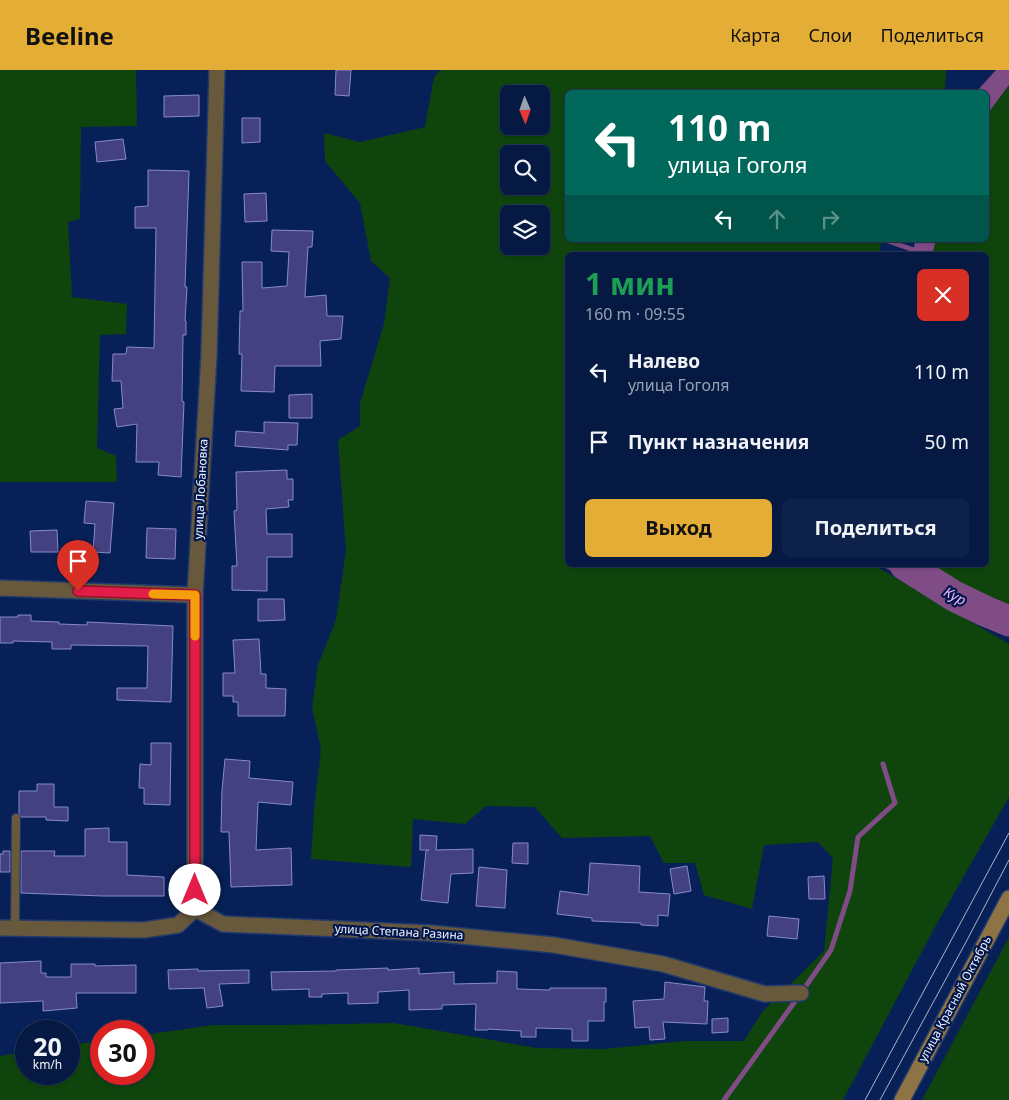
<!DOCTYPE html>
<html lang="ru">
<meta charset="utf-8">
<style>
body{margin:0;font-family:"Noto Sans",sans-serif;background:#0e2249;color:#f1f3f6;height:100vh;display:flex;flex-direction:column;font-size:19px;white-space:nowrap}
*{box-sizing:border-box;margin:0}
p{font-size:16px;color:#97a0b2}
.icon{flex:none;width:28px;height:28px;fill:none;stroke:currentColor;stroke-width:2;stroke-linecap:round;stroke-linejoin:round}
.map{position:relative;flex:1;overflow:hidden}
.drawer{position:absolute;left:565px;top:182px;width:424px;height:315px;display:flex;flex-direction:column;background:#051942;border-radius:8px;box-shadow:0 1px 4px #0004,0 0 0 1px #26385b}
.drawer>*{flex:none}
.guide{position:absolute;left:565px;top:20px;width:424px;height:152px;border-radius:8px;box-shadow:0 1px 4px #0004,0 0 0 1px #26385b;background:#00695c;color:#fff;overflow:hidden}
.needle{width:32px;rotate:178deg}
.buttons{position:absolute;left:500px;top:15px;display:grid;gap:10px}
.buttons a{display:grid;place-items:center;width:50px;height:50px;border-radius:8px;background:#051942;box-shadow:0 1px 4px #0004,0 0 0 1px #26385b;font-size:25px}
.speed{position:absolute;left:15px;top:950px;display:flex;gap:10px;font-size:25px;font-weight:700;text-align:center}
.speed>*{display:grid;place-content:center;width:65px;height:65px;border-radius:50%;background:#051942;box-shadow:0 1px 4px #0004,0 0 0 1px #26385b;line-height:1}
.speed small{font-size:12px;font-weight:400}
.speed .limit{border:8px solid #d22;background:#fff;color:#111}
.pin{position:absolute;display:grid;place-items:center;width:42px;height:42px;color:#fff;margin:-51px -21px;border-radius:50% 50% 50% 0;rotate:-45deg;box-shadow:0 0 5px #0007}
.pin .icon{rotate:45deg}
.me{position:absolute;width:55px;margin:-28px;rotate:0deg;stroke-linejoin:round;filter:drop-shadow(0 0 4px #0008)}
.turn{display:flex;align-items:center;gap:18px;height:105px;padding:0 20px;font-size:22px}
.turn .icon{width:65px;height:65px;stroke-width:2.5}
.turn b{display:block;font-size:35px;line-height:42px}
.lanes{display:flex;align-items:center;height:48px;padding:0 20px;background:#0003;justify-content:center;gap:25px;direction:ltr}
.lanes .off{opacity:.35}
.round{display:grid;place-items:center;flex:none;width:52px;height:52px;border-radius:8px;background:#0e2249}
.head{display:flex;align-items:center;justify-content:space-between;height:85px;padding:0 20px}
h1{font-size:30px;font-weight:700;line-height:38px;color:#1e9e55}
.button{display:flex;gap:10px;margin-top:auto;padding:10px 20px}
.button a{flex:1;height:58px;border-radius:8px;background:#e4ad35;color:#111;font-size:20px;font-weight:700;line-height:58px;text-align:center}
.button a+a{background:#0e2249;color:#f1f3f6}
ul{padding:0;list-style:none}
li{display:flex;align-items:center;gap:15px;height:70px;padding:0 20px}
li div{flex:1}
li b{display:block;font-size:19px}
li em{font-style:normal}
header{display:flex;align-items:center;gap:30px;box-sizing:border-box;height:70px;padding:0 25px;background:#e4ad35;color:#111}
header strong{font-size:24px}
nav{display:flex;gap:28px;margin-inline-start:auto;font-size:18px}
.map>svg:first-child{display:block}
.green{fill:#0f440d;fill-rule:evenodd}
.water{fill:#7f4c86}
.lines{fill:none;stroke-linecap:round;stroke-linejoin:round}
.stream{stroke:#7f4c86;stroke-width:5}
.river{stroke:#7f4c86;stroke-width:31}
.building{fill:#444181;stroke:#8789cf}
.service-casing{stroke:#233a6c;stroke-width:10}
.minor-casing{stroke:#233a6c;stroke-width:18}
.secondary-casing{stroke:#233a6c;stroke-width:18}
.service{stroke:#68593c;stroke-width:8}
.minor{stroke:#68593c;stroke-width:15}
.secondary{stroke:#8e7445;stroke-width:15}
.tram{stroke:#a8b3c9;stroke-width:1}
.route-casing{stroke:#92132f;stroke-width:12}
.route{stroke:#e11d48;stroke-width:9}
.slow{stroke:#f59e0b;stroke-width:9}
.labels{text-anchor:middle;stroke-width:4.5;stroke-linejoin:round;paint-order:stroke}
.street-label{font-size:12px;fill:#f1f4fc;stroke:#01164c}
.water-label{font-size:14px;font-style:italic;fill:#f3b9fb;stroke:#01164c}
</style>
<header>
<strong>Beeline</strong>
<nav><a>Карта</a><a>Слои</a><a>Поделиться</a></nav>
</header>
<div class="map">
<svg width="1009" height="1030" viewBox="0 0 1009 1030">
<rect width="100%" height="100%" fill="#072158"/>
<g class="green">
<path d="M0,0H136L137,56L81,57L80,149L68,152L72,227L127,234L126,264L100,265L97,378L116,386L117,412H0Z"/>
<path d="M441,0H946L945,22H568V170H881L880,185H568V495H874L1009,574V727L935,857L843,1030H0V986L26,982V1004H69V975L101,971V1004H144V965L213,955H286L394,953L537,978L604,979L684,971H744L762,942L824,881L833,788L818,772L764,775L752,839L704,825L695,793H664L650,766L562,768L535,737L486,736L465,754L413,749L411,797L311,789L314,740L321,679L312,637L318,595L336,550L346,481L338,370L360,356V333L384,254L390,208L371,191L360,133L325,91L324,63L360,72L425,57L434,7ZM509,24H541V56H509ZM509,84H541V116H509ZM509,144H541V176H509Z"/>
<path d="M1009,15V539L975,523L929,495H986V185H932L936,170H986V46Z"/>
<path d="M1009,867V1030H922Z"/>
</g>
<g class="water">
<path d="M996,0H1009V15L986,46V22H976Z"/>
<path d="M915,170H936L932,185H913Z"/>
<path d="M880,495H929L975,523L993,532L979,548Z"/>
</g>
<g class="lines">
<g class="stream">
<path d="M885,170L920,182"/>
<path d="M724,1030L801,923L831,880L850,821L858,767L895,733L883,694"/>
</g>
<path class="river" d="M905,495L954,526L985,541L1009,551"/>
</g>
<g class="building">
<path d="M336,0H351L349,26L335,25Z"/>
<path d="M199,25V46L164,47V26Z"/>
<path d="M242,48H260V72L242,73Z"/>
<path d="M123,69L126,89L97,92L95,72Z"/>
<path d="M148,100L189,101L185,217H187L185,251H186V265H183L182,331L184,332L181,407L158,405L159,392H136L137,354L117,357L114,339L123,338L121,311H112L113,284H126L127,277L154,278L156,158H135V137L148,136Z"/>
<path d="M266,123L267,151L245,152L244,124Z"/>
<path d="M272,160L313,161L312,177H308L305,227L326,225L327,246H343L341,269L320,271L321,296H275L274,322L241,321L242,284H239L240,241H243L242,192H262V218L287,216L289,182L271,181Z"/>
<path d="M312,324V348H289V325Z"/>
<path d="M264,352L298,353L297,375H288V380L235,376L236,361L264,363Z"/>
<path d="M287,400V409H293V430H288L289,437L266,439L267,464H292V487H267V521L232,520V496H237L234,441L237,440L236,402Z"/>
<path d="M86,431L114,433L110,483L93,482L95,454L84,453Z"/>
<path d="M147,458L176,459L175,489L146,488Z"/>
<path d="M57,460L58,482H31L30,461Z"/>
<path d="M258,529H284L285,550L258,551Z"/>
<path d="M18,545H31V551L59,552V554L87,555V552L173,556L171,632L117,630V618H147L148,576L71,575V579H52V572L13,571V573H0V547H18Z"/>
<path d="M259,569L261,604H266V618L286,619L285,646H238V632H233V626H223V603H235L233,570Z"/>
<path d="M151,673H171L170,735L144,734V718H139L140,694L151,695Z"/>
<path d="M225,689L250,691L249,708L293,712L291,735L258,732L256,780L291,778L292,815L231,817L229,762H221L222,720Z"/>
<path d="M37,714H54V737H68V751L46,750V747H21L19,744V721H37Z"/>
<path d="M109,758V772H127V805L164,807V826H103L21,823V781H55L54,786H85V759Z"/>
<path d="M420,765L437,766L436,780L473,779V803L451,804L448,833L421,830L426,781L429,780H420Z"/>
<path d="M513,773H528V794L512,793Z"/>
<path d="M3,781H10V802H0V784H3Z"/>
<path d="M590,793L640,796L639,822L670,824L668,846L658,845V856L641,855V853L592,851V848L557,844L560,821L588,825Z"/>
<path d="M687,796L691,821L674,824L670,799Z"/>
<path d="M479,797L507,800L505,838L476,836Z"/>
<path d="M824,806L825,829H809L808,807Z"/>
<path d="M769,846L799,849L797,869L767,866Z"/>
<path d="M41,891V903H46V907H71V894H95V896L136,895V923H76L77,938L43,941V931L0,933V893Z"/>
<path d="M388,898V900L419,898V904L454,902V914L497,913V901L517,902V919L550,920V918H606V932H604V951H588V971H572V959L536,958V967H521V961L488,959V960H475L476,934L442,935V939L409,940V920L378,922V933L348,934V923L322,924V927H309V919L272,920L271,902L336,901V900Z"/>
<path d="M198,899V901L249,900V913L219,914L223,936L207,938L204,918L169,919L168,900Z"/>
<path d="M665,912L705,917L704,931H708L707,954L663,952L665,969L650,970L649,957L635,958L633,931L664,929Z"/>
<path d="M728,948V962L712,963V949Z"/>
</g>
<g class="lines">
<defs>
<path id="service" d="M15,858L16,748"/>
<g id="minor">
<path d="M0,518L195,525"/>
<path d="M195,839V525L209,285L217,0"/>
<path d="M0,858L144,860L178,855L195,839L223,854L430,863L554,875L663,894L765,924L801,923"/>
</g>
<path id="secondary" d="M902,1030L1009,828"/>
</defs>
<use href="#service" class="service-casing"/>
<use href="#minor" class="minor-casing"/>
<use href="#secondary" class="secondary-casing"/>
<use href="#service" class="service"/>
<use href="#minor" class="minor"/>
<use href="#secondary" class="secondary"/>
<g class="tram">
<path d="M865,1030L1009,763"/>
<path d="M880,1030L966,872L1009,790"/>
</g>
</g>
<g class="lines">
<defs>
<path id="route" d="M78,521L195,525V820"/>
</defs>
<use href="#route" class="route-casing"/>
<use href="#route" class="route"/>
<path class="slow" d="M153,524L195,525V566"/>
</g>
<g class="labels">
<g class="street-label">
<text transform="translate(201 419) rotate(-87)" y="4">улица Лобановка</text>
<text transform="translate(399 862) rotate(3)" y="4">улица Степана Разина</text>
<text transform="translate(955 929) rotate(-62)" y="4">улица Красный Октябрь</text>
</g>
<g class="water-label">
<text transform="translate(955 526) rotate(28)" y="5">Кур</text>
</g>
</g>
</svg>
<div class="buttons">
<a><svg class="needle" viewBox="-14 -14 28 28"><path d="M0-13l5 13h-10z" fill="#e53935"/><path d="M0 13l5-13h-10z" fill="#97a0b2"/></svg></a>
<a><svg class="icon" aria-label="search" viewBox="0 0 24 24"><circle cx="10" cy="10" r="6"/><path d="M15 15l6 6"/></svg></a>
<a><svg class="icon" aria-label="layers" viewBox="0 0 24 24"><path d="M12 4l9 5-9 5-9-5zM3 14l9 5 9-5"/></svg></a>
</div>
<div class="speed"><div>20<small>km/h</small></div><div class="limit">30</div></div>
<div class="pin" style="left:78px;top:521px;background:#d93025"><svg class="icon" aria-label="arrive" viewBox="0 0 24 24"><path d="M6 21V4h12l-3 4 3 4H6"/></svg></div>
<svg class="me" style="left:195px;top:820px" viewBox="-20 -20 40 40"><circle r="19" fill="#fff"/><path d="M0-13L10 11 0 6-10 11z" fill="#e11d48"/></svg>
<div class="guide">
<div class="turn"><svg class="icon" aria-label="left" viewBox="0 0 24 24"><path d="M17 20v-9H6M10 6l-5 5 5 5"/></svg><div><b>110 m</b>улица Гоголя</div></div>
<div class="lanes"><svg class="icon" aria-label="left" viewBox="0 0 24 24"><path d="M17 20v-9H6M10 6l-5 5 5 5"/></svg><svg class="icon off" aria-label="ahead" viewBox="0 0 24 24"><path d="M12 20V5M6 11l6-6 6 6"/></svg><svg class="icon off" aria-label="right" viewBox="0 0 24 24"><path d="M7 20v-9h11M14 6l5 5-5 5"/></svg></div>
</div>
<section class="drawer">
<div class="head"><div><h1>1 мин</h1><p>160 m · 09:55</p></div><a class="round" style="background:#d93025;color:#fff"><svg class="icon" aria-label="close" viewBox="0 0 24 24"><path d="M6 6l12 12M18 6L6 18"/></svg></a></div>
<ul>
<li><svg class="icon" aria-label="left" viewBox="0 0 24 24"><path d="M17 20v-9H6M10 6l-5 5 5 5"/></svg><div><b>Налево</b><p>улица Гоголя</p></div><em>110 m</em></li>
<li><svg class="icon" aria-label="arrive" viewBox="0 0 24 24"><path d="M6 21V4h12l-3 4 3 4H6"/></svg><div><b>Пункт назначения</b></div><em>50 m</em></li>
</ul>
<div class="button"><a>Выход</a><a>Поделиться</a></div>
</section>
</div>
